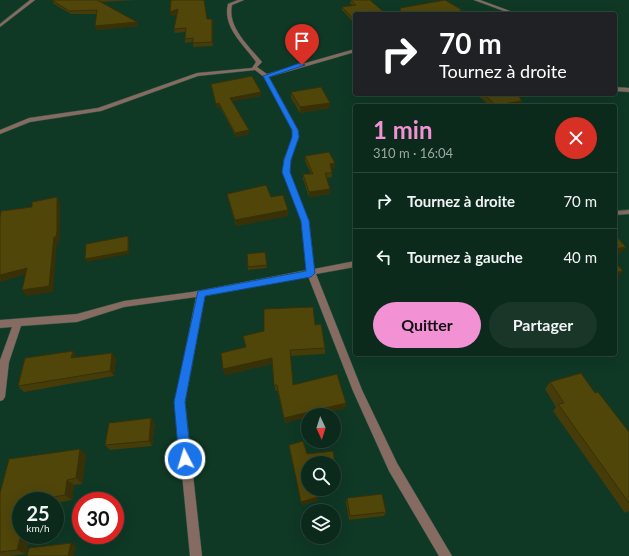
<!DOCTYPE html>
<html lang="fr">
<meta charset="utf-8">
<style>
body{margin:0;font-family:Lato,sans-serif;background:#193629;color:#f1f3f6;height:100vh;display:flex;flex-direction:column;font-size:15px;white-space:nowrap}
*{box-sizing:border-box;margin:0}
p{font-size:13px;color:#9aa7a3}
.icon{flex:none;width:22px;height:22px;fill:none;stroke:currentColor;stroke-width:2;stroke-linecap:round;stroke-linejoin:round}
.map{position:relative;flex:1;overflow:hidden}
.drawer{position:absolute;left:353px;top:104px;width:264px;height:252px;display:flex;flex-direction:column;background:#0b2a1c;border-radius:4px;box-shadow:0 4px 16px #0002,0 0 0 1px #2b463b}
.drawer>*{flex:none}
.top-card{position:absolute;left:353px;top:12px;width:264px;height:84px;border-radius:4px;box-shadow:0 4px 16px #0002,0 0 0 1px #2b463b;background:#202124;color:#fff;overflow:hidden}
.needle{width:26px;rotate:176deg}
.tools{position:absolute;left:301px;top:408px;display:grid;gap:8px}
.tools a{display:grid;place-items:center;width:40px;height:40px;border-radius:50%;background:#0b2a1c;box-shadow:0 4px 16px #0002,0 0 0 1px #2b463b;font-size:20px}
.speed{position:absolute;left:12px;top:492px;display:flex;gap:8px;font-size:20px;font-weight:700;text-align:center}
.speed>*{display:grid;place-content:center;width:52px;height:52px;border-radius:50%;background:#0b2a1c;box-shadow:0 4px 16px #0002,0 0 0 1px #2b463b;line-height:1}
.speed small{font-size:10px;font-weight:400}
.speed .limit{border:6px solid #d22;background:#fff;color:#111}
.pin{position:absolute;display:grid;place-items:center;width:34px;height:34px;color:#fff;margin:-41px -17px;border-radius:50% 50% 50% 0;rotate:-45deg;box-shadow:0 0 4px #0007}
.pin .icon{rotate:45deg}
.me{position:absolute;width:44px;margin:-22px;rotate:355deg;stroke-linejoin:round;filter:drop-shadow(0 0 3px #0008)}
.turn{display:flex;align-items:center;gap:14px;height:84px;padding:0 20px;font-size:18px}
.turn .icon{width:52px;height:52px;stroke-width:2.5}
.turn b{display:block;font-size:28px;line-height:34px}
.round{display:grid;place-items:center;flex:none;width:42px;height:42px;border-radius:21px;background:#193629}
.headline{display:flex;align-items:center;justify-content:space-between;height:68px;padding:0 20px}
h1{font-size:24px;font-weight:700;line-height:30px;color:#f391d5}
.action{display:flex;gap:8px;margin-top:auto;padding:8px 20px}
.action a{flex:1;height:46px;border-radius:24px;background:#f391d5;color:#111;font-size:16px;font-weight:700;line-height:46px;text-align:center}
.action a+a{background:#193629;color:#f1f3f6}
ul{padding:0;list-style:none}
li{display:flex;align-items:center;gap:12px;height:56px;padding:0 20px;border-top:1px solid #2b463b}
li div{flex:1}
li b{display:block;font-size:15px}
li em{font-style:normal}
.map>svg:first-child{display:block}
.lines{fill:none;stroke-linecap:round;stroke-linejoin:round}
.minor-casing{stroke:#2c5441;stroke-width:1}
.minor{fill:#856b62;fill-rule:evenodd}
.wall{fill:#453c09}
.shaded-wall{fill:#383107}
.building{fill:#50460a;stroke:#383107}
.route{fill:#1a73e8;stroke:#114b97}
</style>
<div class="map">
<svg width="629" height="556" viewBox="0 0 629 556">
<rect width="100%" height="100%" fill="#0f3825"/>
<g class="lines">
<defs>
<g id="minor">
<path d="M30,0H35L0,27V24Z"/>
<path d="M238,0H244L232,5C227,27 249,46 262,62L257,67L267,74L355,49V52L269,77L298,130L299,137L290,159L289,172L309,221L314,269L355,261V267L316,274L362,390L397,463L452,556H439L389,471L353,391L308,276L205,296L185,402L202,556H190L175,402L196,297L124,307L77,322L21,326L9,362L5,397L3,400L0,401V360L12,327L0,328V320L77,314L124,301L192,292L307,270L301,221L283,172L284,159L293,137L292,130L264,77L255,70L198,76L101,111L30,122L0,134V130L29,118L98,108L197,73L252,68L256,62C244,45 222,27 228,4Z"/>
<path d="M474,0H480L518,14H512Z"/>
<path d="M615,87L629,88V92L615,91Z"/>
<path d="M629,210V214L615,215V211Z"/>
</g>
</defs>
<use href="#minor" class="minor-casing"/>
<use href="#minor" class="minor"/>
</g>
<g class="wall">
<path d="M52,0H137L100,2L138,26L97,30L96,14H71L54,4Z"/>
<path d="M351,0H370L355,14V24L342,10V7L353,6L350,3Z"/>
<path d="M170,12L207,19L213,23V46L193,47V42L185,43V32L175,33L174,29L177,14L171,16Z"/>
<path d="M211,84L261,96L232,101L249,130V134L236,137L220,107L217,108Z"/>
<path d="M291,92L330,103V108L300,113L291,98Z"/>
<path d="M476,94H517L521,105L516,106H490Z"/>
<path d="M305,156L335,168H331L332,173V177L327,178L330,189V194L309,197L303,179V174H311L305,161Z"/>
<path d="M227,194L271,197L288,210V216L236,226L228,199Z"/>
<path d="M265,252L267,268L248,270L247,254Z"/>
<path d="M315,325L325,348V354L290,356L293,385L346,403L345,408L317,415H308L285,423L277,390L275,391L272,364L225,375L246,347Z"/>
<path d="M73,351L77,357V358H116L114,376L24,392L18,386Z"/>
<path d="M550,382L595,393L629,432V511L625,513L553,411L556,407L545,389Z"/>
<path d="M151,418L155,423L152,446L110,450L105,445Z"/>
<path d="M303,441L307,454L333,451L335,465V469H334V463H308V489H315L318,497L317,501L302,505L289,445Z"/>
<path d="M86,455L82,484L74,485L72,500L55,503V501H21V535H31L26,554L9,556H0V493Z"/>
<path d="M347,498L386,512L384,516L349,520L346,502Z"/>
</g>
<g class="shaded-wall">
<path d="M178,9V13L171,16L170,12Z"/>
<path d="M212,19L213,23V46L212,42Z"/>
<path d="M137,22L138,26L97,30L95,26Z"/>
<path d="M261,92V96L230,102V98Z"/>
<path d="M522,101L521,105L516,106H495L496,105Z"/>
<path d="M219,103L220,107L217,108L216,104Z"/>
<path d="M330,103V108L300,113V107Z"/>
<path d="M249,130V134L236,137L235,133Z"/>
<path d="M335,163V168L330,169V164Z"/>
<path d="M330,189V194L309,197V192Z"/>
<path d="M57,197L60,203V236L59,243H57L53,292L26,296L22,290L54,237Z"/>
<path d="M288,210V216L236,226L235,220Z"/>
<path d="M128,236L129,239V254L87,262L85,259Z"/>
<path d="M626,247L621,253L615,255V249Z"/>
<path d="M27,268L31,273L0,282V275Z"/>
<path d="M623,271L618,277L615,278V273Z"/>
<path d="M73,351L77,357L76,364L71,358Z"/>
<path d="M112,353L116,358L114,376L110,371Z"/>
<path d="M272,358V364L225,375L223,369Z"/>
<path d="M346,403L345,408L317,415H308V417L285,423L284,418Z"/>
<path d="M151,418L155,423L152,446L149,441Z"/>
<path d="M80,449L86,455L82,484L76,478Z"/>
<path d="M67,480L74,485L72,500L65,495Z"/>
<path d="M318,497L317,501L302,505L301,502Z"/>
<path d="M21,535H31L26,554L17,550Z"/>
<path d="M71,543L76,546L74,556H68Z"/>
</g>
<g class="building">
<path d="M52,0H97L137,22L95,26L97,10L69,11Z"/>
<path d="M171,0H204L207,19H212V42L193,43V38L185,39L186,28L174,29L178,9L170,12Z"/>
<path d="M351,0H370L386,14H355V20L342,7L356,5Z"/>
<path d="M445,0L462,10L459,11L464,14H401L400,8Z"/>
<path d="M252,76L261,92L230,98L249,130L235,133L219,103L216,104L211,84Z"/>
<path d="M321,87L330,103L300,107L291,92Z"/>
<path d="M483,94H517L522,101L496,105Z"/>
<path d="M329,152L335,163L330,164L332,173H325L330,189L309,192L303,174H313L305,156Z"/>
<path d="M266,185L271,197L283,195L288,210L235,220L227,194Z"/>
<path d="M57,197V230L56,237H54L49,286L22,290L27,268L0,275V217L1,211L32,207V202Z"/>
<path d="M128,236V251L85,259L86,244Z"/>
<path d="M615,236H616L626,247L615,249Z"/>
<path d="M265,252L267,265L248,267L247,254Z"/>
<path d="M615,262L623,271L615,273Z"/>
<path d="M313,307L315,325L321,324L325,348L290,350L293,385L337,374L346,403L284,418L277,385H274L272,358L223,369L221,353L246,347L243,336L264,331V309Z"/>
<path d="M73,351L71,358L112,353L110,371L18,386L25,358Z"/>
<path d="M581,373L595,393L598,392L629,432V503L558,404L564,403L550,382Z"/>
<path d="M151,418L149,441L105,445L109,423Z"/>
<path d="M303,441L307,454L333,451L335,465L334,466V463H308V489H315L318,497L301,502L289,445Z"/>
<path d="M80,449L76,478L67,480L65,495L35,500V501H21V535L17,550L0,552V493L9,459Z"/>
<path d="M382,494L386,512L350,516L347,498Z"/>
<path d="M71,543L68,556H27L29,548Z"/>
</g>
<path class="route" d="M300,63L305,65L269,77L298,130L299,137L291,160L290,172L309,221L315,273L311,277L205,296L185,402L191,459L189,463L185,465L181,463L179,459L174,402L198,291L306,271L301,221L282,172L284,160L292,137V130L263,76Z"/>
</svg>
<div class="tools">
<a><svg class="needle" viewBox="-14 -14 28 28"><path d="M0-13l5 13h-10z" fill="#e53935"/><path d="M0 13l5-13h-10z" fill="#9aa7a3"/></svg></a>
<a><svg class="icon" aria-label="search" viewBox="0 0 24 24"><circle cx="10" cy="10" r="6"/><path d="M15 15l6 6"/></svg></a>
<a><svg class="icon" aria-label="layers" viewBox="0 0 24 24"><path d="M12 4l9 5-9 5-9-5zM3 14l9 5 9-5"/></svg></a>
</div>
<div class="speed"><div>25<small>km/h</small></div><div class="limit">30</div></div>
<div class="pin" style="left:302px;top:65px;background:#d93025"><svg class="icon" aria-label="arrive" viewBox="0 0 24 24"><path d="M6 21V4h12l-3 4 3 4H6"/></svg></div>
<svg class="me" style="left:185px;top:459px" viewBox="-20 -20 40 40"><circle r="17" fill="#1a73e8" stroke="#fff" stroke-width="3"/><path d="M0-11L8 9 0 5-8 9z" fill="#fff"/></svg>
<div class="top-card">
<div class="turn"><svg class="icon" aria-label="right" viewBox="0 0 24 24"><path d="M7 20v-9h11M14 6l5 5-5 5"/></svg><div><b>70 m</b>Tournez à droite</div></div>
</div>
<section class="drawer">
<div class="headline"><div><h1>1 min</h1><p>310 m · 16:04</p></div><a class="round" style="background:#d93025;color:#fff"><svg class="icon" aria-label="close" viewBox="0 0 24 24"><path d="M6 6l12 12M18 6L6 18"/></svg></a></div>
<ul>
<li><svg class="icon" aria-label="right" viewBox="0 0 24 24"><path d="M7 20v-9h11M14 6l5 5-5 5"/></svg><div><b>Tournez à droite</b></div><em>70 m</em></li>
<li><svg class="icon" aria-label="left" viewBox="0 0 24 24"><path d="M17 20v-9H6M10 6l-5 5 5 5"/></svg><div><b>Tournez à gauche</b></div><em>40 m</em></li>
</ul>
<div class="action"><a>Quitter</a><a>Partager</a></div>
</section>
</div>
